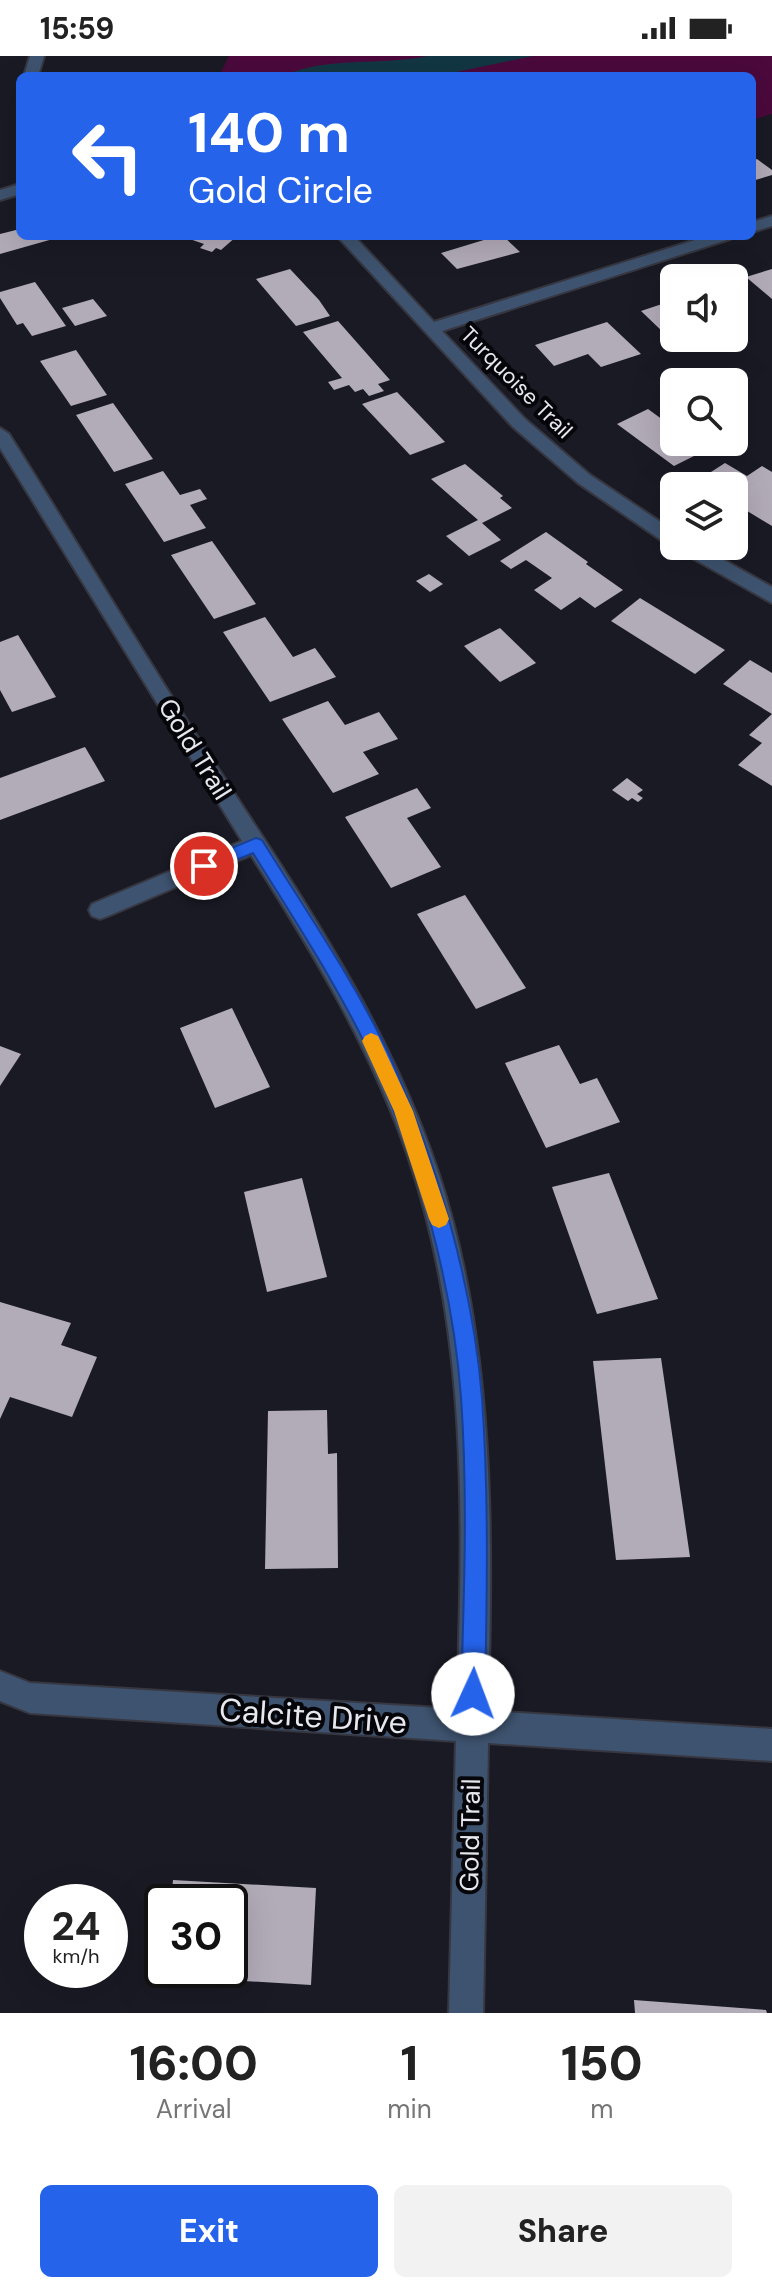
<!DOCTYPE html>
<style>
body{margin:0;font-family:"DM Sans",sans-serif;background:#f2f2f2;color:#222;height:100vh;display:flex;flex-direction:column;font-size:30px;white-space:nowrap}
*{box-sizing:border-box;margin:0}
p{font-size:26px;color:#767676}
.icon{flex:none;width:44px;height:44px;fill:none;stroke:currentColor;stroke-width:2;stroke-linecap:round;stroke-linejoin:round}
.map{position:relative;height:1957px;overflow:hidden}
.sheet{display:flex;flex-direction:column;background:#fff;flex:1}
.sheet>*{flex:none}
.top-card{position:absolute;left:16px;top:16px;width:740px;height:168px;border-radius:12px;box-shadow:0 8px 32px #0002;background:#2563eb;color:#fff;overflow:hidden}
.fabs{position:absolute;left:660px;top:208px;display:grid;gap:16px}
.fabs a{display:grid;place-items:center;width:88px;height:88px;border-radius:12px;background:#fff;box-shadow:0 8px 32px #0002;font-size:40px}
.speed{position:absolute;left:24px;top:1828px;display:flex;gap:16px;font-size:40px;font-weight:700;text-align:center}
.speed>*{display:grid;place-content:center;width:104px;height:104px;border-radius:50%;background:#fff;box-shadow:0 8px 32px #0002;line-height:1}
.speed small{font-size:20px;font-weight:400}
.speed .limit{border:4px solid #111;border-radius:12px;background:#fff;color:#111}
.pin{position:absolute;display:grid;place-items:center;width:68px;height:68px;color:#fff;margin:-34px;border:4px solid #fff;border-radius:50%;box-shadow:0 2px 8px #0007}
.me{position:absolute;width:88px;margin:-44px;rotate:2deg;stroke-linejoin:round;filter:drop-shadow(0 0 6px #0008)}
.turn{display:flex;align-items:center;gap:28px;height:168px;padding:0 40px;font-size:36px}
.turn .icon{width:104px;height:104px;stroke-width:2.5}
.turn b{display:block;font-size:56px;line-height:68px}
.eta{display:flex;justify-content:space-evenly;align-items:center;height:136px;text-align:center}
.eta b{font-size:48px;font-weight:800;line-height:56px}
.action{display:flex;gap:16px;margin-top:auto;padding:16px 40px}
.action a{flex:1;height:92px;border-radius:12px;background:#2563eb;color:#fff;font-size:32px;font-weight:800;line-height:92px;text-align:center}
.action a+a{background:#f2f2f2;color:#222}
.status{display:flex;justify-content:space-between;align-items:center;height:56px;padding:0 40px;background:#fff;direction:ltr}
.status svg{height:22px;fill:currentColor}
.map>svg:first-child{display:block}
.green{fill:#4b093c}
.water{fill:#123643}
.building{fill:#b2abb8}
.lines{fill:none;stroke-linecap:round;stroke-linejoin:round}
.street-casing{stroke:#373741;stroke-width:4}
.street{fill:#3e536f;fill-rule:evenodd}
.route{fill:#2563eb;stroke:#184099;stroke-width:2}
.slow{fill:#f59e0b}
.labels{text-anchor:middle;stroke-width:8;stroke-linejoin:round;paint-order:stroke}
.far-street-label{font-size:22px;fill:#e7e8ef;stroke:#06060a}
.street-label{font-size:26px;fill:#e7e8ef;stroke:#06060a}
.near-street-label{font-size:32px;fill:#e7e8ef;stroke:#06060a}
</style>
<div class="status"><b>15:59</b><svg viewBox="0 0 49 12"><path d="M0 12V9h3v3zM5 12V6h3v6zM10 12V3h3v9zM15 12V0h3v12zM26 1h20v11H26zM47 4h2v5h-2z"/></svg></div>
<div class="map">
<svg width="772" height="1957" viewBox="0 0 772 1957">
<rect width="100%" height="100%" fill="#1a1a25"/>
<path class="green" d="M229,0H772V58L752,64V20H219Z"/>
<path class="water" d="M427,0H533L437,20H284C325,0 382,10 427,0Z"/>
<g class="building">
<path d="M757,103L772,114V119L752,125V105Z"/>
<path d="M20,173V180L60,181L0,198V178Z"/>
<path d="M181,180H237L221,194L216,192L212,196L200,192L204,188Z"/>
<path d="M497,180H503L520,196L457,213L441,197Z"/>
<path d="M290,213L319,244L330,260L296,270L256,223Z"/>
<path d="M772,213V243L746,221Z"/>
<path d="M35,226L66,270L32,280L23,267L17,269L0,242V236Z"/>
<path d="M93,243L107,260L75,270L62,252Z"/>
<path d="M674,244V273L664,277L641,255Z"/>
<path d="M338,265L390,324L378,328L384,335L369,340L363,333L355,336L349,329L334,334L328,326L342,322L303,276Z"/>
<path d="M607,266L641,298L601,311L588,298L554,310L535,289Z"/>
<path d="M76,294L107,339L71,350L40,305Z"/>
<path d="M397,336L445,386L410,399L362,348Z"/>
<path d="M113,347L153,403L114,416L76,359Z"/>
<path d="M648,353L674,372V386H693L704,395L674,410L617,368Z"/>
<path d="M725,407L747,420L762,410L772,416V470L734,447V430H711L700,423Z"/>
<path d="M465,408L503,440L500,442L512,452L482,467L501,484L469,500L446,480L478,464L431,423Z"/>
<path d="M163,415L180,439L200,433L207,443L190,449L206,472L164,486L125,428Z"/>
<path d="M546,476L588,506L586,508L623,534L595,552L580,541L561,554L534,534L552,522L526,504L511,513L500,505Z"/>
<path d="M212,485L256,548L214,563L171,499Z"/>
<path d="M429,518L443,528L430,536L416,525Z"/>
<path d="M640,542L725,594L695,618L611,565Z"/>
<path d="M265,561L293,601L315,592L336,621L270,646L223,576Z"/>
<path d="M500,572L536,607L500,626L464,590Z"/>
<path d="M18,579L56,641L12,656L0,634V586Z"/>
<path d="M750,604L772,617V730L738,709L762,687L749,679L772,658L723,628Z"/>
<path d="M328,645L345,669L379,656L398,683L363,696L379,718L333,737L282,663Z"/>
<path d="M85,691L105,725L0,764V722Z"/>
<path d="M627,722L643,734L637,738L643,742L638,746L632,742L628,745L612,734Z"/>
<path d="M417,732L431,752L407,762L441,811L391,832L345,761Z"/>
<path d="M465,839L526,932L476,953L417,858Z"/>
<path d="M232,952L270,1031L215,1052L180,972Z"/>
<path d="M559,989L580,1028L597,1022L620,1066L546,1092L505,1007Z"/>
<path d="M0,990L21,998L0,1030Z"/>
<path d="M609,1117L658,1243L597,1258L552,1131Z"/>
<path d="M302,1122L327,1221L267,1236L244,1136Z"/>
<path d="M0,1246L71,1267L61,1289L97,1301L72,1361L10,1341L0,1363Z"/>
<path d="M661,1302L690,1501L616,1504L593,1305Z"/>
<path d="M327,1354L328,1398L337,1397L338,1512L265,1513L268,1355Z"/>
<path d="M173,1824L316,1832L311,1929L163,1920L164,1914H230V1846H171Z"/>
<path d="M634,1944L766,1954L767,1957H635Z"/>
</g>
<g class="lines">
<defs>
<g id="street">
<path d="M30,0H44L38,20H24Z"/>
<path d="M20,128V138L0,144V134Z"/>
<path d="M772,160V170L752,176V166Z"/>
<path d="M337,180H354L434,266L708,180H732L730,183L442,275L525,363L590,419L674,475L675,490L667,488L578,427L513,371Z"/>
<path d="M0,372L9,378C74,481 136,586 202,688C300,839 407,990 453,1166C495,1325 492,1492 488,1655L772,1673V1705L488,1687L483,1957H449L456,1685L30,1657L0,1645V1615L30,1627L457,1653C463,1469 469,1277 408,1100C371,993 312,895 251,799L108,860L100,863L92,860L89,854L92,848L242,785L0,392Z"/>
<path d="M676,490H699L772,531V547L678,494Z"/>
</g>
</defs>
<use href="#street" class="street-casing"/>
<use href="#street" class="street"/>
</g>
<path class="route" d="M256,782L262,784C306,855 356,927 391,1003C437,1106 473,1229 482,1342C489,1441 487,1539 485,1638L481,1647L473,1650L465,1647L461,1638C464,1539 468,1440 461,1341C453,1231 419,1107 374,1007C341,934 295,865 253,797L204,817L196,810L198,806Z"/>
<path class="slow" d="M371,977L378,980L413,1055L449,1163L446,1169L439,1172L432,1169L429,1163L394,1055L362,985L365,980Z"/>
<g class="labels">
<g class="far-street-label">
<text transform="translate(517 326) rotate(45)" y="8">Turquoise Trail</text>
</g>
<g class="street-label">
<text transform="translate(195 693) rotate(58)" y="9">Gold Trail</text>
<text transform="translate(470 1779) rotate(-89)" y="9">Gold Trail</text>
</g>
<g class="near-street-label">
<text transform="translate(313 1660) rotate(4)" y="11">Calcite Drive</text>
</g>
</g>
</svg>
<div class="fabs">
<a><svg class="icon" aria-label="sound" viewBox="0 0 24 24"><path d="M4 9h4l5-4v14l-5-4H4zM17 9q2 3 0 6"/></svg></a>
<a><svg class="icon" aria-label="search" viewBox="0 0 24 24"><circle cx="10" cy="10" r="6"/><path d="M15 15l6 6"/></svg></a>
<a><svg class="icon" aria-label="layers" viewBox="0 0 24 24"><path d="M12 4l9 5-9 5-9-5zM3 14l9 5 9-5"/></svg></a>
</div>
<div class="speed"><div>24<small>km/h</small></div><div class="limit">30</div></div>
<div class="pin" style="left:204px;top:810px;background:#d93025"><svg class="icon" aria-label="arrive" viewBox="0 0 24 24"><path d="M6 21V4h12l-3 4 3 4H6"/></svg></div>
<svg class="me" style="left:473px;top:1638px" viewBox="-20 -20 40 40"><circle r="19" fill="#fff"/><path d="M0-13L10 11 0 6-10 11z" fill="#2563eb"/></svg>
<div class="top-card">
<div class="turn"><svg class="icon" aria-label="left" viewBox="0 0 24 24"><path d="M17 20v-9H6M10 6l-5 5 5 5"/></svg><div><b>140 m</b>Gold Circle</div></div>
</div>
</div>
<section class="sheet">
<div class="eta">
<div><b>16:00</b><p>Arrival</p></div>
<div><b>1</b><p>min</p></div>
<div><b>150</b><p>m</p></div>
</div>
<div class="action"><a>Exit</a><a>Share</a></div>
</section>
